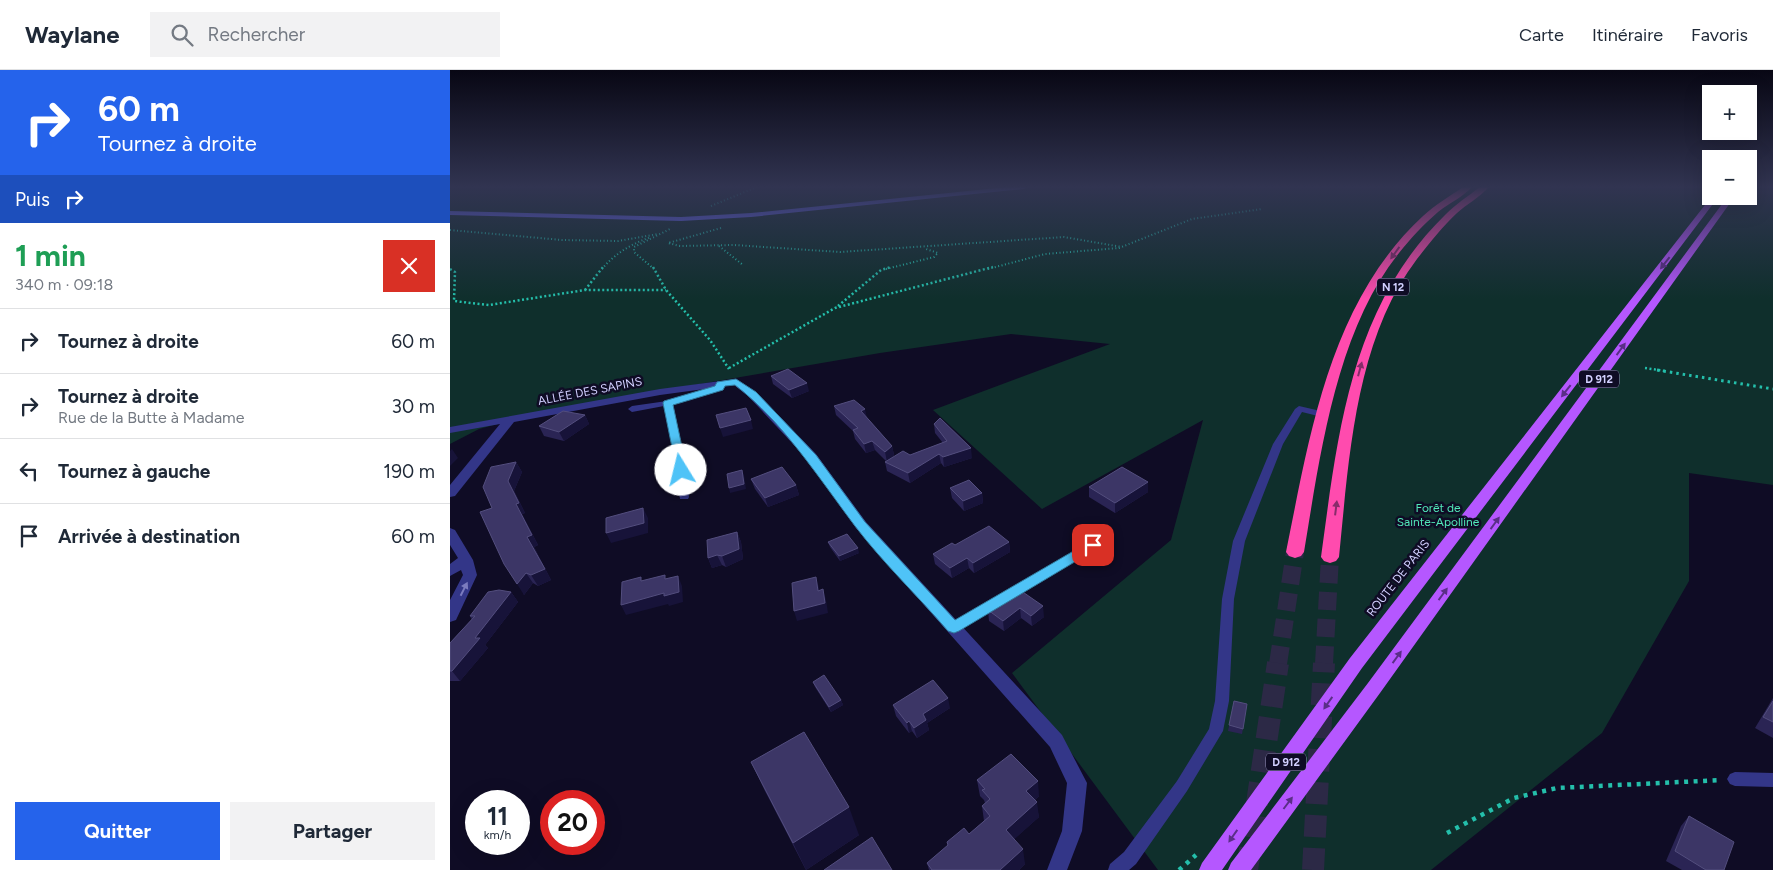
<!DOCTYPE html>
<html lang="fr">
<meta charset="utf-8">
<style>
body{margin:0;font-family:Figtree,sans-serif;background:#f2f2f3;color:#1f2937;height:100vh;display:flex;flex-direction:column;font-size:19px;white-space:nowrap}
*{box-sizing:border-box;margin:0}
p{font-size:16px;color:#747a83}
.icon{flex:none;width:28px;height:28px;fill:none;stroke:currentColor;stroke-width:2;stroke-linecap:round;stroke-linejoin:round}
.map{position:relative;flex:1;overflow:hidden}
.drawer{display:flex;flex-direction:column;background:#fff;width:450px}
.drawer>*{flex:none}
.top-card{background:#2563eb;color:#fff;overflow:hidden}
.buttons{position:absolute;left:1252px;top:15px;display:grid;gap:10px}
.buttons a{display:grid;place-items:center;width:55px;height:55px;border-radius:0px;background:#fff;box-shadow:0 5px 20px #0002;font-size:25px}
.speed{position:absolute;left:15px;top:720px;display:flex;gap:10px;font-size:25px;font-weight:700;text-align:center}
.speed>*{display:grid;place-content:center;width:65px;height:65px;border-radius:50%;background:#fff;box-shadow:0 5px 20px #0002;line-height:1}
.speed small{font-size:12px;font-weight:400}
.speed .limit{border:8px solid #d22;background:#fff;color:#111}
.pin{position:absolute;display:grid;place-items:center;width:42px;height:42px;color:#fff;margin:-21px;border-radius:10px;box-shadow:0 2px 8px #0006}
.me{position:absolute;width:55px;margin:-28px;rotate:351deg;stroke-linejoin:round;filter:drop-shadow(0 0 4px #0008)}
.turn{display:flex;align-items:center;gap:18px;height:105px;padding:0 15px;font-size:22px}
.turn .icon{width:65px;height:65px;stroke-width:2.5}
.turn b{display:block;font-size:35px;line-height:42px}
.then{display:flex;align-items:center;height:48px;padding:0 15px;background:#0003;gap:10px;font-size:19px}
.round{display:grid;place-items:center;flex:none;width:52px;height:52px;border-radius:0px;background:#f2f2f3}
.overview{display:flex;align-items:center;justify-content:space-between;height:85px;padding:0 15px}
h1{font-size:30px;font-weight:700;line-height:38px;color:#1e9e55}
.primary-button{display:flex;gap:10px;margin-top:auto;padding:10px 15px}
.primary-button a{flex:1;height:58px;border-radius:0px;background:#2563eb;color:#fff;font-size:20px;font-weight:700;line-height:58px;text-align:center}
.primary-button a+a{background:#f2f2f3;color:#1f2937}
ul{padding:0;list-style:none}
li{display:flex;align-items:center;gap:15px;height:65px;padding:0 15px;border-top:1px solid #e0e1e3}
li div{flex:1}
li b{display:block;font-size:19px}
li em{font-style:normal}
header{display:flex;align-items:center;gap:30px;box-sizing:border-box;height:70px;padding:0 25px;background:#fff;border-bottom:1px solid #e0e1e3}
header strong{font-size:24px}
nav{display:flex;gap:28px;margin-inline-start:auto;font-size:18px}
.search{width:350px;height:45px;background:#f2f2f3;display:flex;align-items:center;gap:12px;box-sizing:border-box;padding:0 18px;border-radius:0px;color:#747a83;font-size:19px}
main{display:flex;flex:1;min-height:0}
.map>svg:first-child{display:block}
.green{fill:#0f2f2c}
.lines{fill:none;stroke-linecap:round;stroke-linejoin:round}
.highway-tunnel-far1{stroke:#2c2946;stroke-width:18;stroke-dasharray:18 9;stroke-linecap:butt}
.highway-tunnel{stroke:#2c2946;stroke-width:22;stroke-dasharray:22 11;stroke-linecap:butt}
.path-far3{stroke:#24bfab;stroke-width:2;stroke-dasharray:1 2.5;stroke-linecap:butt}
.path-far2{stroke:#24bfab;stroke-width:2.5;stroke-dasharray:2 2.5;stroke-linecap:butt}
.path-far1{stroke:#24bfab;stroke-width:3;stroke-dasharray:2.5 4;stroke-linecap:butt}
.path{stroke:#24bfab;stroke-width:4.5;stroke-dasharray:4 5.5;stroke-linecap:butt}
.lane{fill:#333688;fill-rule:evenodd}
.street{fill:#333688;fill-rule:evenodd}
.secondary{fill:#676eff;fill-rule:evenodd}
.primary{fill:#b557ff;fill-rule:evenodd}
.highway{fill:#ff4bae;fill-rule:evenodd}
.wall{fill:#2a2454}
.shaded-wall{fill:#171339}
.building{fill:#3c3666;stroke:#534e7e}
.oneway{fill:#872c6a}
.oneway2{fill:#5a2e87}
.oneway3{fill:#7b7bbe}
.route{fill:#4fc3f7;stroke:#337fa1}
.labels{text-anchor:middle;stroke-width:5;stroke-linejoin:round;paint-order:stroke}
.shield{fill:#0f0c25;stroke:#9895be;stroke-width:1}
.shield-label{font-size:11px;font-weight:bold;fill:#d2d0ff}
.street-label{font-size:12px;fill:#d2d0ff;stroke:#0f0c25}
.park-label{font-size:12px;fill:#52e9b9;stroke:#0f0c25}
</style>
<header>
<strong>Waylane</strong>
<div class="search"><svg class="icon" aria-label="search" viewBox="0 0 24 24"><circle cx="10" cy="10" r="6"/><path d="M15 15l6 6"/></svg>Rechercher</div>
<nav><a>Carte</a><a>Itinéraire</a><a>Favoris</a></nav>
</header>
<main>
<section class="drawer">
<div class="top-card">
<div class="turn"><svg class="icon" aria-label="right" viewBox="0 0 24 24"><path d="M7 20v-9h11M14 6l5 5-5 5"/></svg><div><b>60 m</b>Tournez à droite</div></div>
<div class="then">Puis<svg class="icon" aria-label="right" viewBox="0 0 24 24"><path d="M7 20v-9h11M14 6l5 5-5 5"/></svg></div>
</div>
<div class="overview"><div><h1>1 min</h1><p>340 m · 09:18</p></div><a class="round" style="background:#d93025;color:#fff"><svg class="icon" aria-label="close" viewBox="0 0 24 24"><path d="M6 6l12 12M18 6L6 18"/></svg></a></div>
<ul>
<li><svg class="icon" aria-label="right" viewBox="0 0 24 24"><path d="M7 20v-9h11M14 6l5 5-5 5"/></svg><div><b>Tournez à droite</b></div><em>60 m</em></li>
<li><svg class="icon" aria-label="right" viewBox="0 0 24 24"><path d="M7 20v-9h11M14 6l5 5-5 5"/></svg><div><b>Tournez à droite</b><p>Rue de la Butte à Madame</p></div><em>30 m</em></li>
<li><svg class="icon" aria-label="left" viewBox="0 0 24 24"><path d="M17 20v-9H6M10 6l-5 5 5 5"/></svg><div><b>Tournez à gauche</b></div><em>190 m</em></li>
<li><svg class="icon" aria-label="arrive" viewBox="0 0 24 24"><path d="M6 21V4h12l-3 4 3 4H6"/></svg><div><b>Arrivée à destination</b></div><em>60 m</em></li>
</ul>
<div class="primary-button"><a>Quitter</a><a>Partager</a></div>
</section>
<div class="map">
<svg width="1323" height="800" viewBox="0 0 1323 800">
<rect width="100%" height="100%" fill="#0f0c25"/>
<path class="green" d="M0,117H1261V126H1299V117H1323V415L1239,403V511L1152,663L981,800H708L562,603L721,470L753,350L592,439L483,340L660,274L561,264L430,283L104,339L29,359L0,374Z"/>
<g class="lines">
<g class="highway-tunnel-far1">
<path d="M828,594L845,482"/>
<path d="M874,594L880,487"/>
</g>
<g class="highway-tunnel">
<path d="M797,800L828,593"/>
<path d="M863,800L874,593"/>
</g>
<g class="path-far3">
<path d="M261,136L307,117"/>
<path d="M271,158L218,173L230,176L284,175L390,182L614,167L672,177"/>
<path d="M0,160L112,170L168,171L208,164"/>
<path d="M269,176L293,195"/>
<path d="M152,199C164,184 183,173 201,167"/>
<path d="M204,199L184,182V177L220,159"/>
<path d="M436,199L484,187L488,183L476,179"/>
<path d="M538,199L595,184L669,178L742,149L812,139"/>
</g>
<g class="path-far2">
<path d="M203,197L216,220L260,270L279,299"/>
<path d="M0,199L5,202L4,231L39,235L135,220H216"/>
<path d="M135,220L153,197"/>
<path d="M388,236L431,200L441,197"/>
<path d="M279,298L385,238L543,197"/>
<path d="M1195,298L1215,301"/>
</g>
<path class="path-far1" d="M1207,300L1323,319"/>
<g class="path">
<path d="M997,763L1064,728L1107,718L1272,710"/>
<path d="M729,800L746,785"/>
</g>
<g class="lane">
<path d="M270,311L274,314L272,320L223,334L234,386L239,427L238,429H230L224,386L214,336L182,342L178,339L182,336L217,331L265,316L267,312Z"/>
<path d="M849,336L875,342L877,344L872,347L852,342L833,374L795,471L784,529L779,631L773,661L737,721L686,794L679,800H658L660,794L674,782L727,711L759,659L765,631L772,529L783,471L823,374L845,339Z"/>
<path d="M643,471L647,472L649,475L647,478L508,560L504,562L500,560L498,557L500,554Z"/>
<path d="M1285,702L1323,703V717L1285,716L1280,714L1277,709L1280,704Z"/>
</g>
<g class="street">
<path d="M286,309L306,322L366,384L416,452L612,665L637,713L632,761L617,800H597L612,761L617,713L600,677L406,458L358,390L298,326L284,315L210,325L64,352L5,426L0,427V415L50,354L0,363V357L210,319Z"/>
<path d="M0,458L5,460L23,490L27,505L6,550L0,552V530L13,505L11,500L0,506V494L8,488L0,475Z"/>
</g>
<path class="secondary" d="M557,117H577L574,119L301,147L231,151L0,145V141L231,147L301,143Z"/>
<g class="primary">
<path d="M1262,126H1269L912,598L772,800H749L752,793L900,588Z"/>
<path d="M1278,126H1285L930,623L801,800H778L781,793L918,613Z"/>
</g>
<g class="highway">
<path d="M1013,117H1022C1013,127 999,133 988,142C974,154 960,169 949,183C886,261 870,386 854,482L851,486L845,488L839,486L836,482C860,364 880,232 973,146C985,135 1000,126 1013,117Z"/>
<path d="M1030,117H1039C1030,127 1017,134 1007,143C992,157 979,174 967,189C905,270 899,389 889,487L886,491L880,493L874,491L871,487C888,363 900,238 995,145C1006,134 1018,126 1030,117Z"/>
</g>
</g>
<g class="wall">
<path d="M321,306L359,321L342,328L323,314Z"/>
<path d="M384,336L417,348L442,376L444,385L441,388L460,385L493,373L485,363L484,354L522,388L494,397L491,393L460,413L437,401L435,392L436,391L425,380L416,383L405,369L403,361L386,345Z"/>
<path d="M135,345L139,354L114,371L94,366L89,356Z"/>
<path d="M66,392L72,402L64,421L75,443L72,444L88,475L84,477L101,510L88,516L83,513L74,525L42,438Z"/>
<path d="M301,409L346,415L349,425L318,437L305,419Z"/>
<path d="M639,417L698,422L665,443L639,427Z"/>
<path d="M500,418L532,423L533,433L514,441L502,428Z"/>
<path d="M287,462L291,472L293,489L276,497L272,495L262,498L258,488Z"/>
<path d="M378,472L409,483L390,491L380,477Z"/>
<path d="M559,472L560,482L524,503L519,498L502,508L485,494L483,484L505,475Z"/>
<path d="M567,518L594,547L582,556L571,548L554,561L539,551L538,540Z"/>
<path d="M61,522L68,532L35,575L38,578L10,611H0V573L22,550L20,546Z"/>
<path d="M363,612L391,630L393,635L381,642L365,617Z"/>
<path d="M1323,628V668L1305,658Z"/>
<path d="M784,631L797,634L792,664L778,661Z"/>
<path d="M443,635L500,638L477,653L479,660L467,668L462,661L459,663L446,646Z"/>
<path d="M301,692L409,765L356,800L315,721Z"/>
<path d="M527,710L589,726L585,730L589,747L564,769L575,794L569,800H479L477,793L498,776L497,772L519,764L534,751L532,736L535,733L534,730L530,726Z"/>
<path d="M1239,746L1274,800H1232L1216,791L1231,756Z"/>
</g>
<g class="shaded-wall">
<path d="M357,313L359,321L342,328L339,320Z"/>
<path d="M415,339L417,348L411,341Z"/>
<path d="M135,345L139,354L114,371L109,362Z"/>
<path d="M301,350L303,359L273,367L270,358Z"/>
<path d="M422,371L425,380L416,383L414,374Z"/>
<path d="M442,376L444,385L437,392L435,382Z"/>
<path d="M521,378L522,388L494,397L493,387Z"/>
<path d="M2,379L8,388L0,396V381Z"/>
<path d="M489,384L491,393L460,413L458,403Z"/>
<path d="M66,392L72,402L64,421L75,443L72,444L88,475L84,477L101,510L88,516L81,505L77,467L58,411Z"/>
<path d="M292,400L294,405L296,419L280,423L279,418Z"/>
<path d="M698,412V422L665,443V433Z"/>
<path d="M346,415L349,425L318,437L315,428Z"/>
<path d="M532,423L533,433L514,441L513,431Z"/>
<path d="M193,438L198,448V463L161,473L156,463Z"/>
<path d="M287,462L291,472L293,489L276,497L272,486Z"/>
<path d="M559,472L560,482L524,503L523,493Z"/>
<path d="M408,478L409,483L390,491L389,486Z"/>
<path d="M267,485L272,495L262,498L258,488Z"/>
<path d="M517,488L519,498L502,508L500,498Z"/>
<path d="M76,503L83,513L74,525L67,514Z"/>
<path d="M228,506L232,516L233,532L219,536L218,534L176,545L171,535Z"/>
<path d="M366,507L369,518L371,531L368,521Z"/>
<path d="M373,519L376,530L378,543L347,551L344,541Z"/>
<path d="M61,522L68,532L35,575L38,578L10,611L2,601L25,568Z"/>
<path d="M593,536L594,547L582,556L581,546Z"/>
<path d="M570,538L571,548L554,561L553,551Z"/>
<path d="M498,628L500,638L477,653L479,660L467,668L464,658L473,644Z"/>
<path d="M391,630L393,635L381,642L379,637Z"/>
<path d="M459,651L462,661L459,663L457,653Z"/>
<path d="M588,711L589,726L578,736L576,721Z"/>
<path d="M587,732L589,747L558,775L556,760Z"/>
<path d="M399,737L409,765L356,800L343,773Z"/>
<path d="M573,779L575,794L569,800H550Z"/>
</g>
<g class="building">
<path d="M338,299L357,313L339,320L321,306Z"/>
<path d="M404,330L415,339L411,341L442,376L435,382L422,371L414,374L403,360L408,358L384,336Z"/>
<path d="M296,338L301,350L270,358L266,345Z"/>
<path d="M113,341L135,345L109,362L89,356Z"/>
<path d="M490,348L521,378L493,387L489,384L458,403L435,392L453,381L460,385L497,371L484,354Z"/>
<path d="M66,392L58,411L69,433L66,434L82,465L77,467L95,499L81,505L76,503L67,514L54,494L30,442L42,438L33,417L41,397Z"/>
<path d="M332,397L346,415L315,428L301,409Z"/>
<path d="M672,397L698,412L665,433L639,417Z"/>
<path d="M292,400L294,414L279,418L277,404Z"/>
<path d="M519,410L532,423L513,431L500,418Z"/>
<path d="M193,438L194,453L156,463V448Z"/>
<path d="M539,456L559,472L523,493L517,488L500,498L483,484L502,473L505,475Z"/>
<path d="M287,462L289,479L272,486L267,485L258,488L257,470Z"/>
<path d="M397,464L408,478L389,486L378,472Z"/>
<path d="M215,505V509L228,506L229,522L214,526V523L171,535L172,512L191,507V511Z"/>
<path d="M366,507L368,521L373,519L375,533L344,541L342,513Z"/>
<path d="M567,518L593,536L581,546L570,538L553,551L538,540Z"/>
<path d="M49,520L61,522L25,568H30L2,601H0V573L25,546H20L38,522Z"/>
<path d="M374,605L391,630L379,637L363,612Z"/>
<path d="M483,610L498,628L473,644L476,650L464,658L459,651L457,653L443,635Z"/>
<path d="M784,631L797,634L793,659L779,655Z"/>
<path d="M1323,631V652L1313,647Z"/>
<path d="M354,662L399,737L343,773L301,692Z"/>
<path d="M561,684L588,711L576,721L587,732L556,760L573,779L550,800H482L477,793L498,775L497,772L514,758L519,764L540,746L532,736L540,729L532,720L535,719L527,710Z"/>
<path d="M1239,746L1284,772L1274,800H1256L1225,781Z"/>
<path d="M422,767L442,800H374Z"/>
</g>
<defs><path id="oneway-solid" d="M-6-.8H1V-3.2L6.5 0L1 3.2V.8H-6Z" transform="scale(1.25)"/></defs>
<g class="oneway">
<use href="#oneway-solid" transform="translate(945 183) rotate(126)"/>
<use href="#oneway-solid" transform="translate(910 299) rotate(-75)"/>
<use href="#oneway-solid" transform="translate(886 438) rotate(-83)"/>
</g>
<g class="oneway2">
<use href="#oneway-solid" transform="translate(1215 193) rotate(128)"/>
<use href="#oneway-solid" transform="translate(1171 279) rotate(-54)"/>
<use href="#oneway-solid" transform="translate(1116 321) rotate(128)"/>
<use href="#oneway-solid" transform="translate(1045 453) rotate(-54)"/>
<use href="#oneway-solid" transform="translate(993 524) rotate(-54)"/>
<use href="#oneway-solid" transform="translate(947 587) rotate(-54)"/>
<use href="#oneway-solid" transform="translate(878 633) rotate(125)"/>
<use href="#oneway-solid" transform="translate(838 733) rotate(-53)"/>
<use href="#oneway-solid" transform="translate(783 766) rotate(125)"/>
</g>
<use class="oneway3" href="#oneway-solid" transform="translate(14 519) rotate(-63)"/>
<linearGradient id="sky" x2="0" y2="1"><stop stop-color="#080714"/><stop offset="0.51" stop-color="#313451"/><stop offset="1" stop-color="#313451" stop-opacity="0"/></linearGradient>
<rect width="1323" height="229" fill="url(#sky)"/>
<path class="route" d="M286,309L306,322L366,385L415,452L505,550L639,472H648L650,475L648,478L509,561L504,563L498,561C468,526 433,493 405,456C368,407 334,353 285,315L275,316L273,320L223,335L237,400L235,402H227L213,333L214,331L265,316L267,312Z"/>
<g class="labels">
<g class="shield">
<rect x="927" y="208.5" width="32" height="17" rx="4"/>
<rect x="1129" y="300.5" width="40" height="17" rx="4"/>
<rect x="816" y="683.5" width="40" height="17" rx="4"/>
</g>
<g class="shield-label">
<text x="943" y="221">N 12</text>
<text x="1149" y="313">D 912</text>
<text x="836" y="696">D 912</text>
</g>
<g class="street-label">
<text transform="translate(140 321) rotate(-11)" y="4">ALLÉE DES SAPINS</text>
<text transform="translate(948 508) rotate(-52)" y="4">ROUTE DE PARIS</text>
</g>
<g class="park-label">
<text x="988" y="442">Forêt de<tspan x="988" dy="14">Sainte-Apolline</tspan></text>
</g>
</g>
</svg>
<div class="buttons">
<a>+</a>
<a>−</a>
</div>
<div class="speed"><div>11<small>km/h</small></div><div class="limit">20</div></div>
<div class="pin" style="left:643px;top:475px;background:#d93025"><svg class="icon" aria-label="arrive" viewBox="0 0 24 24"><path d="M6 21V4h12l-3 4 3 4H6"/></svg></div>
<svg class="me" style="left:231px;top:400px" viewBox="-20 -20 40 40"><circle r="19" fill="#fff"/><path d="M0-13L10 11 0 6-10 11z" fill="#4fc3f7"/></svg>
</div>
</main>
